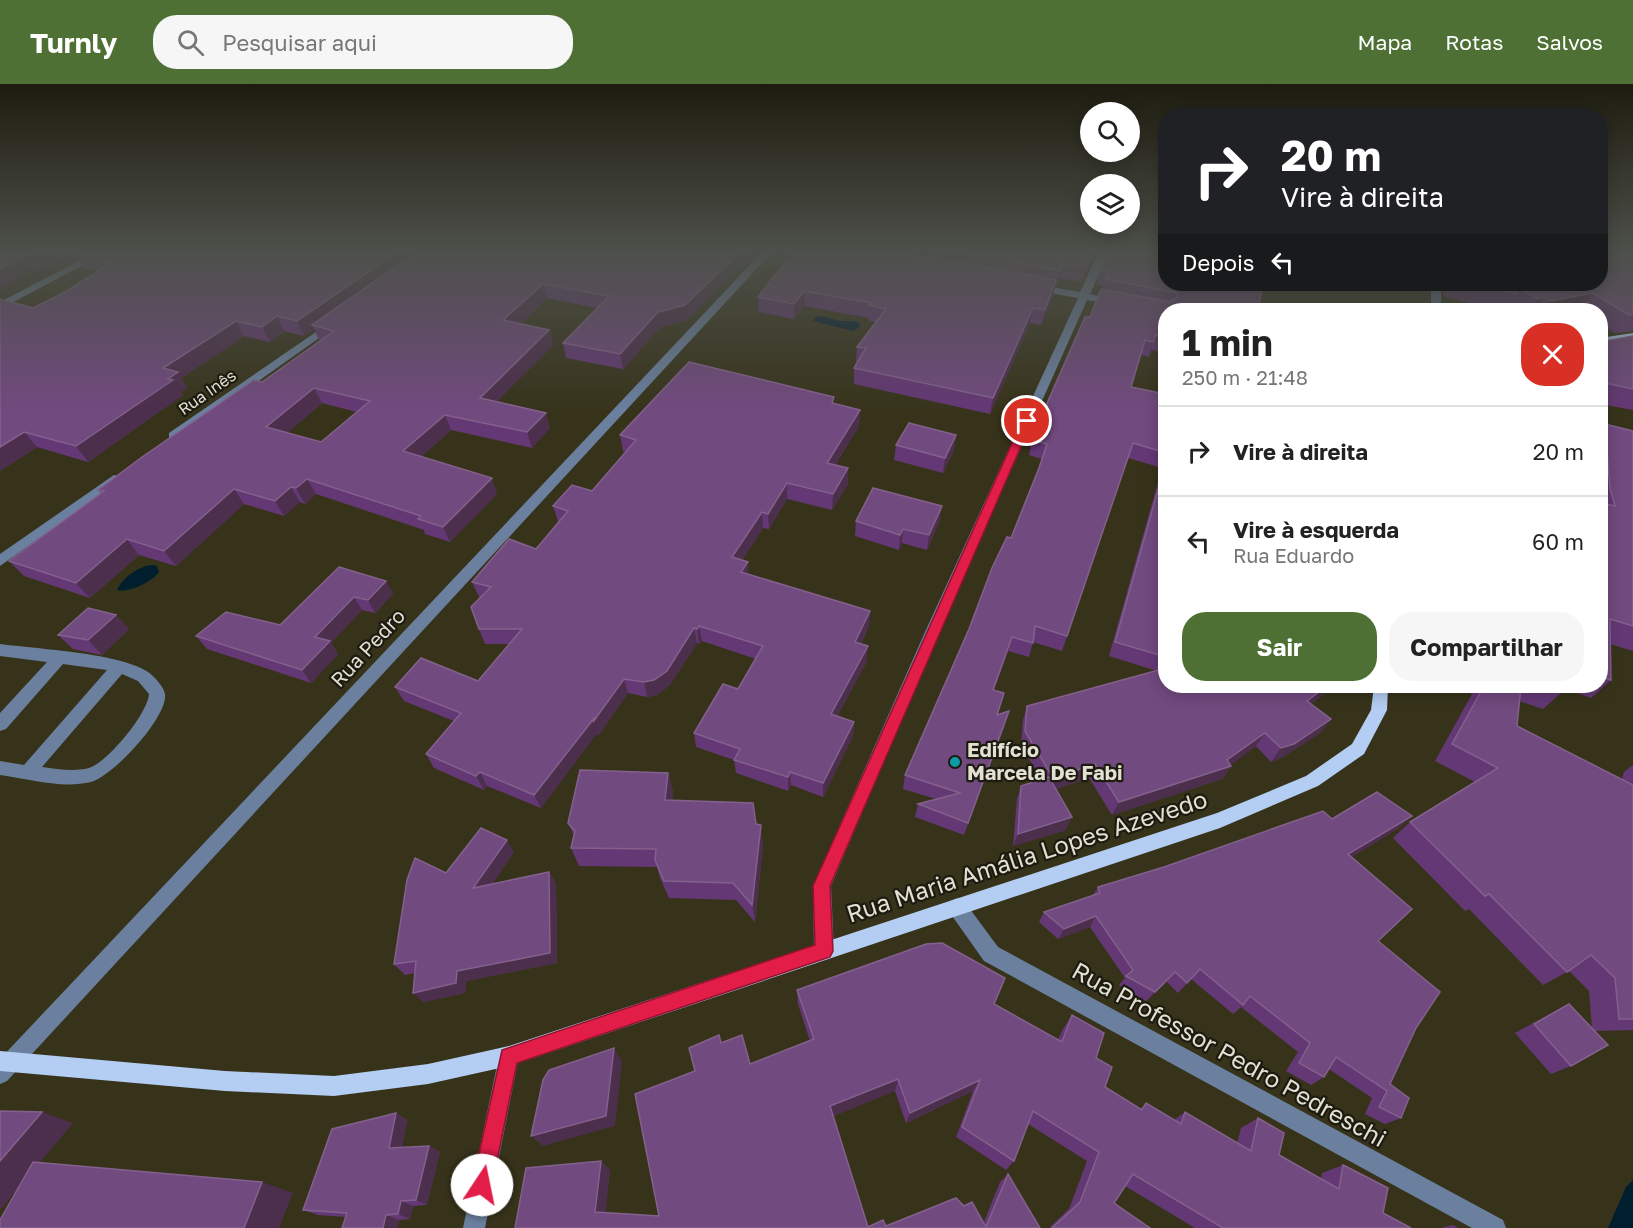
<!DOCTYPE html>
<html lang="pt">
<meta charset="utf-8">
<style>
body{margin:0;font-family:"Golos Text",sans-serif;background:#f6f6f6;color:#222;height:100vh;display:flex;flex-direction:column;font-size:22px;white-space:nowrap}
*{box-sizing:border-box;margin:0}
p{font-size:20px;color:#767676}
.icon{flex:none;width:33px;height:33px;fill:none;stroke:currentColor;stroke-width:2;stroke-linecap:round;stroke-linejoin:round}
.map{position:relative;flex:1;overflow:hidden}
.details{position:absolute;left:1158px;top:219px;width:450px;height:390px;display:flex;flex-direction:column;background:#fff;border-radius:24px;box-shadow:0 3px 15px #0003}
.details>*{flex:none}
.top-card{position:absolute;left:1158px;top:24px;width:450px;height:183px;border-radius:24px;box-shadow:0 3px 15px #0003;background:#202124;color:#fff;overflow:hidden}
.buttons{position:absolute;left:1080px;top:18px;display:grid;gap:12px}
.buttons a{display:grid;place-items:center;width:60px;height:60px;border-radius:50%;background:#fff;box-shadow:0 3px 15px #0003;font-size:30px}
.pin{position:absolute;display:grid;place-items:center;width:51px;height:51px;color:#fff;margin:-26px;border:3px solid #fff;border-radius:50%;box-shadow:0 2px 6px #0007}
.me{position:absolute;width:66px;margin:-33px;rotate:11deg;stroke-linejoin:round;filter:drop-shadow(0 0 4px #0008)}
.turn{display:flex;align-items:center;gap:21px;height:126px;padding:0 24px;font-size:27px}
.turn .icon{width:78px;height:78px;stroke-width:2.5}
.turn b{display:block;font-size:42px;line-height:51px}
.then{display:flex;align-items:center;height:57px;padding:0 24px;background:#0003;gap:12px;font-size:22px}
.round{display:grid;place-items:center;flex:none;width:63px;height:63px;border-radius:24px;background:#f6f6f6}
.head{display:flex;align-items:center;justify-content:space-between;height:102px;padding:0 24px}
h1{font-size:36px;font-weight:700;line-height:45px}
.button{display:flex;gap:12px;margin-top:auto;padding:12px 24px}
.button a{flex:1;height:69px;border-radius:24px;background:#4e7035;color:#fff;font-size:24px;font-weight:700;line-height:69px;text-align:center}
.button a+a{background:#f6f6f6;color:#222}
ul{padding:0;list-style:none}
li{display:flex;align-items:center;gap:18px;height:90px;padding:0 24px;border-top:2px solid #e0e0e0}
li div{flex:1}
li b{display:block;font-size:22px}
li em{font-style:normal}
header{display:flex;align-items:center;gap:36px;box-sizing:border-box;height:84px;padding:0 30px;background:#4e7035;color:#fff}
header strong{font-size:28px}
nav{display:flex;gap:33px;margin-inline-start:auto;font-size:21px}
.search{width:420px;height:54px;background:#f6f6f6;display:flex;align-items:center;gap:15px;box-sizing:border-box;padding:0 21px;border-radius:24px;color:#767676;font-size:22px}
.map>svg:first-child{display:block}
.water{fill:#011e2e}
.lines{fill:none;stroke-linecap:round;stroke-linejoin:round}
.minor{fill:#6b809f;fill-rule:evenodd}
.major{fill:#b3cdf3;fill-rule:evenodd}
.wall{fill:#643875;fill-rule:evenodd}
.shaded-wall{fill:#4c2e4d}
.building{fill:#714a7f;stroke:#83618c;stroke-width:1.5;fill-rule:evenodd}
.route{fill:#e11d48;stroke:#92132f;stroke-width:1.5}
.culture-dot{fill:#0f9aa8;stroke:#1d1b10;stroke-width:2}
.labels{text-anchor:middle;stroke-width:4.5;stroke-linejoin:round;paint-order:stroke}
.far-street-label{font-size:16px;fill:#e2e0d2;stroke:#1d1b10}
.street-label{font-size:20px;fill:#e2e0d2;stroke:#1d1b10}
.poi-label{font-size:20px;font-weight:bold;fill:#e2e0d2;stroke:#1d1b10;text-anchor:start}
.near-street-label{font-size:24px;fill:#e2e0d2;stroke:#1d1b10}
</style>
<header>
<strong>Turnly</strong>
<div class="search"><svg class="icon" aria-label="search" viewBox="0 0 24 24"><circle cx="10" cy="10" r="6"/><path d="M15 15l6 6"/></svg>Pesquisar aqui</div>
<nav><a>Mapa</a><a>Rotas</a><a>Salvos</a></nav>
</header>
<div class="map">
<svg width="1633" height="1144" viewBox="0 0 1633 1144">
<rect width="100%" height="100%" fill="#37331b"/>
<g class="water">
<path d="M822,232L840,237H854L859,239L860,243L853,247L813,237L815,233Z"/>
<path d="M153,481L157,482L159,488C152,498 129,509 117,506C122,494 140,481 153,481Z"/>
<path d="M1633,1096V1144H1608L1626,1103Z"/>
</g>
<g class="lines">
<g class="minor">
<path d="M98,167H110L0,225V218Z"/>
<path d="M763,167H773L7,997L0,1000V975Z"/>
<path d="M1099,167H1109L1090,210L1122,218L1117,221L1087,216L939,548L831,802L834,867L831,874L824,876L817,874L814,867L813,802L925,548L1078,214L1034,206L1029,203L1034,200L1080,208Z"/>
<rect x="1431" y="200" width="10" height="26"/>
<path d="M332,237L337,240L336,242L177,355H169V349Z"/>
<path d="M114,391L118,392L120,395L118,398L0,482V470Z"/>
<path d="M0,560C37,565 120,569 148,588C154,592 164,603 165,610C168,633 113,692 91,698C62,705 29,695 0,691V677L24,681L107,586L63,580L6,645L0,647V629L47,578L0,572ZM122,590L138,597L149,610C148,629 108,678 89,684C74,688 57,685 42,683Z"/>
<path d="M957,814L964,817L998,863L1503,1136L1506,1144H1472L984,877L950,829L948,823L950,817Z"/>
<path d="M509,962L516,965L519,972L485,1144H463L499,972L502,965Z"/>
</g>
<g class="major">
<path d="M1633,249V255L1600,260V254Z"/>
<path d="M1374,602H1388L1387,626L1364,670L1318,702L1220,744L509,982L428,1000L334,1012L225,1007L0,987V967L225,987L334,992L428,980L509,962L1217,729L1306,692L1352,660L1371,626Z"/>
</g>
</g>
<g class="wall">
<path d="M0,167H756L687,236L660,243L623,285L566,274L563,259L597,224L547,214L520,240L549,246L553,261L497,317L550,344L532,364L451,346L421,373L497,410L450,458L425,450L424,446L316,410L305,420L300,418L284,432L244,420L176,482L139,471L90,514L24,492L9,477L101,409L98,406L262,298L320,257L319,256L314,245L304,252L284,247L270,258L244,252L181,294L187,303L181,308L183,311L88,378L37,363L0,387V215L33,224L65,208L97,187L83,184L77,175L68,180L57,177L38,187L34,186ZM322,319L357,328L321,358L287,349Z"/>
<path d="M932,167H1097L1082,198L1059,194L1056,201H1055L1053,212L1041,241L1030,239L990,330L854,300V284L858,278H856L857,263L875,238L869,237V234L805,222L794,235L759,228L758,213L931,174Z"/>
<path d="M1633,167V247L1615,249L1600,240V226H1515L1509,222L1506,226H1497L1443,212V209L1449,200H1600Z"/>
<path d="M1100,186L1263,200L1166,226V268L1151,266L1149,273L1141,271L1131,303L1166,310V602H1348L1344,606L1333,603L1311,620L1331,635L1320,649L1283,673L1271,678L1256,662L1230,681L1231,682L1222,695L1112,731L1089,694L1056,705L1066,746L1013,762L1017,715L1021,702L1041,695L1021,661L1023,636L1027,622L1157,587L1109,572L1162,384L1128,374L1062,567L1033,558L1029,573L1008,567L994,606L1004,609L998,630L1005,641L964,751L915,733L918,720L936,715L903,705L905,691L1011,454L1039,384L1042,375L1029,371L1032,356L1102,206L1103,202L1096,201Z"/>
<path d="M1633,252V326L1600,320V258Z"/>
<path d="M834,313L833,319L860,326L859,342L835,381L848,400L832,426L787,415L769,445L763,444L742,476L749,491L870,527L869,542L861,560L867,577L837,632L854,638L853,652L823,713L791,701L788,707L736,689L734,676L696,663L694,649L738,605L756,575L702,557L699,560L697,559L670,601L657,611L647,613L628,609L598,652L597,649L541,724L487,702L484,706L434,684L426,670L454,637L404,617L395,603L478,597L509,560H485L479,545L480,514L479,513L472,498L536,465L559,438L558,437L553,422L592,407L626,367H623L620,351Z"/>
<path d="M1605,340L1633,347V567L1610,560L1611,596L1591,614L1562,604V608L1543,625L1519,617L1517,642L1622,695L1624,688L1633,681V946L1595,947L1571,982L1551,990L1515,949L1550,930L1569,920L1592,944L1589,907L1569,887L1543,901L1469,825L1465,827L1393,754L1410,738L1475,698L1435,677L1472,610L1449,602H1600V345Z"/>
<path d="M956,351L954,366L943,389L894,376L896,361Z"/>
<path d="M856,437H940L927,466L902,459L899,466L855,452Z"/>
<path d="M386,497L393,510L375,529L362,526L331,559L338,570L311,599L207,565L196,552L280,541Z"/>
<path d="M116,531L129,545L102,571L73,565L58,551Z"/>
<path d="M668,689L673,708L672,716L756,740L763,760L755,838L736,816L669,814L660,794L657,783L579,782L571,764L574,752L568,739Z"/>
<path d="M1332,735L1399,744L1351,773L1378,857L1416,944L1390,1000L1401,1034L1385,1040L1365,1030L1372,1014L1329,985L1324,993L1311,1001L1286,987L1298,968L1241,923L1233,930L1191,895L1178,909L1167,898L1146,917L1119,901L1125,894L1090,843L1058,855L1039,838L1044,828L1093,811L1098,803Z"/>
<path d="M514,768L492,800L549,788L556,800L557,879L466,897L465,909L423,918L415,889L405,891L394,880L446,789Z"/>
<path d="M797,906L994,920L1058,956L1063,945L1072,931L1096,974L1105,1003L1140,1025L1146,1019L1174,1036L1185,1028L1237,1059L1241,1044L1258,1034L1279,1071L1321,1095L1322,1089L1343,1081L1383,1129L1411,1144H1195L1125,1102L1114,1119L1150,1144H1049L1069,1125L1087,1077L1028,1040L1014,1077L1006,1086L956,1053L973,1007L906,1039L895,1007L833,1032L868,1143L886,1142L964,1122L984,1138L1000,1098L1008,1090L1040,1144H515L610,1086L605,1129L659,1132L695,987L719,951L721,958L750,980L810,957L798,920Z"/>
<path d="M396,1029L407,1036L402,1063L429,1062L440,1068L427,1121L413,1122L410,1135L399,1136L397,1144H342L346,1133L318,1131L303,1126Z"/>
<path d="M1453,1141L1458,1144H1441Z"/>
</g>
<g class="shaded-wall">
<path d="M38,167H50L57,177L38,187L27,172Z"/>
<path d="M60,167H93L73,169L77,175L68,180Z"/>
<path d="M399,167H425L312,241L314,245L304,252L297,237Z"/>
<path d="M741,167H756L687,236L660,243L623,285L620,270L658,228Z"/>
<path d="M1093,167H1097L1082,198L1086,184Z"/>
<path d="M24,172L34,186L0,206V185Z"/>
<path d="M1062,180L1059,194L1056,201Z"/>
<path d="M1056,196L1053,212L1041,241L1045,226Z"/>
<path d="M543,200L547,214L508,251L503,236Z"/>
<path d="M804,207L805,222L794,235V220Z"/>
<path d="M1593,209L1580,226H1544L1550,217Z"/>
<path d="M1544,213L1535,226H1529L1537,215Z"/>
<path d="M1033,224L1030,239L990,330L993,314Z"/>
<path d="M277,232L284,247L270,258L262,243Z"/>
<path d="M236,237L244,252L181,294L187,303L181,308L183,311L88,378L76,362L163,284Z"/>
<path d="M549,246L553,261L485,329L480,314Z"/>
<path d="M314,304L322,319L275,359L266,343Z"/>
<path d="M860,326L859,342L826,394L827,379Z"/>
<path d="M546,329L550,344L532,364L527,348Z"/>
<path d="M445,331L451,346L410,383L403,367Z"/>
<path d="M24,348L37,363L0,387V363Z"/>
<path d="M956,351L954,366L943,389L945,374Z"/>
<path d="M848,384V400L832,426L833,410Z"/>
<path d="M492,394L497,410L450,458L443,443Z"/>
<path d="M307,395L316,410L305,420L296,404Z"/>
<path d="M787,399V415L769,445L768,430Z"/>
<path d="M291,403L300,418L284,432L275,417Z"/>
<path d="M234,405L244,420L176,482L164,467Z"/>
<path d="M942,422L940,437L927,466L929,451Z"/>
<path d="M762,428L763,444L733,489L732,473Z"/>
<path d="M903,445L902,459L899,466L900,451Z"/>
<path d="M127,455L139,471L90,514L76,499Z"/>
<path d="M748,478L749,494L741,488Z"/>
<path d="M386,497L393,510L375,529L368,516Z"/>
<path d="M354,513L362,526L331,559L338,570L311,599L302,586L315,553Z"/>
<path d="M870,527L869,542L854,573L855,558Z"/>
<path d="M116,531L129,545L102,571L88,556Z"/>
<path d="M699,542L702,557L699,560L697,545Z"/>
<path d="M694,544L697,559L670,601L657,611L647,613L644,598Z"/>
<path d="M1012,553L1008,567L989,620L993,606Z"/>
<path d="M868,562L867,577L830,644L831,630Z"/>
<path d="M624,595L628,609L598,652L597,649L541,724L534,711Z"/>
<path d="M1327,602H1334L1296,631L1307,617Z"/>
<path d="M1009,627L1005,641L964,751L968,739Z"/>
<path d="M1331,635L1320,649L1283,673L1271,678L1281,664Z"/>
<path d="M854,638L853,652L823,713V699Z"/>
<path d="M1265,649L1256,662L1228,683L1231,682L1222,695L1112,731L1119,718L1227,676Z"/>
<path d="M1095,680L1089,694L1048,707L1053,694Z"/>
<path d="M480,688L487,702L484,706L476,692Z"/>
<path d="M790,688L791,701L788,707V693Z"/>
<path d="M668,689L673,708L670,734L665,716Z"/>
<path d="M1412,732L1399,744L1336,782L1348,770Z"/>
<path d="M1072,733L1066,746L1013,762L1018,750Z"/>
<path d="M761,741L763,760L755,838L752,821Z"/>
<path d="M507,756L514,768L481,815L473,804Z"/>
<path d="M549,788L556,800L557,879L466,897L465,909L423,918L413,909L457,887Z"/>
<path d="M1096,832L1090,843L1058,855L1064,845Z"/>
<path d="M1175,888L1167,898L1146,917Z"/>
<path d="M614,964L622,977L615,1042L543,1062L531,1052Z"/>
<path d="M898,995L895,1007L830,1033V1022Z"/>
<path d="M980,996L973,1007L906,1039L910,1029Z"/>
<path d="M42,1028L73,1039L0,1126V1077Z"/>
<path d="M396,1029L407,1036L401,1071L389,1064Z"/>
<path d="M429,1062L440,1068L427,1121L416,1116Z"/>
<path d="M601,1077L610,1086L605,1135L595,1128Z"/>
<path d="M262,1098L293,1109L279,1144H244Z"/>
<path d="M401,1117L413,1122L410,1135L398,1130Z"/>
<path d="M386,1131L399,1136L397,1144H383Z"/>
</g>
<g class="building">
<path d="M0,167H38L27,172H24L0,185Z"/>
<path d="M77,167H399L297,237L277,232L262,243L236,237L163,284L178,288L168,295L173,296L76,362L24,348L0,363V215L33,224L65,208L111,179L73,169Z"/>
<path d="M418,167H741L685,221L658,228L620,270L563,259L609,212L543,200L503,236L549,246L480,314L546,329L527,348L445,331L403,367L492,394L443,443L418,435L421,432L307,395L296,404L291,403L275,417L234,405L164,467L127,455L76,499L9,477L104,407L98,406L142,373L254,296L262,298L334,247L312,241ZM314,304L370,317L321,358L266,343Z"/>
<path d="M794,167H893L1056,196L1045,226L1033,224L993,314L854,284L866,264L857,263L886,225L869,221L871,219L804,207L794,220L758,213Z"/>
<path d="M948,167H1093L1086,184L1062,180L1060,187Z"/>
<path d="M1109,167H1166V200H1263L1258,226H1166V253L1155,251L1153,258L1145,256L1131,303L1166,310V369L1133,359L1067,552L1035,542L1033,559L1012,553L993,606L1004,609L997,631L1009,627L968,739L918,720L960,709L905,691L969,545L992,484L1007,453L1011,454L1039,384L1047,360L1032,356L1044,326L1085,233H1090L1101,205L1170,218L1178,212L1176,209L1105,195L1108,188L1100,186Z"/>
<path d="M1600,167H1633V230L1629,231L1593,209L1550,217L1544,213L1537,215L1520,204L1516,210L1475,200H1600Z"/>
<path d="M1633,252V305L1600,298V258Z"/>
<path d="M689,278L834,313L832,319L860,326L827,379L848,384L833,410L787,399L768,430L762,428L732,473L748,478L741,488L870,527L855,558L868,562L831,630L854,638L823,699L790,688L788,693L734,676L740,665L694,649L723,600L738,605L763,562L699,542L697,545L694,544L667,587L654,596L644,598L624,595L593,638L595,633L534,711L480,688L476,692L426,670L461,629L395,603L421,574L478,597L522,545H479L471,523L491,503L472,498L509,455L536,465L568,427L553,422L572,401L592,407L636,356L620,351Z"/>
<path d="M909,339L956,351L945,374L896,361Z"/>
<path d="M1605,340L1633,347V542L1610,535L1611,596L1600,593V419L1615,422L1610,404Z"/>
<path d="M1166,377V573L1115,558Z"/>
<path d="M873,404L942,422L929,451L903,445L900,451L856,437Z"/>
<path d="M339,483L386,497L368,516L354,513L315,553L330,557L302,586L196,552L226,528L280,541Z"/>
<path d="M88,524L116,531L88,556L58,551Z"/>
<path d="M1166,584V602H1327L1307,617L1331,635L1294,660L1281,664L1265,649L1227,676L1231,682L1119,718L1095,680L1053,694L1025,647L1027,622Z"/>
<path d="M1484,602H1521L1517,642L1633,701V935H1619L1615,894L1591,871L1567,888L1489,810L1485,812L1410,738L1498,684L1452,660Z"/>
<path d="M1544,602H1563L1562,608Z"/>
<path d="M580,686L668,689L665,716L753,719L756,740L761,741L752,821L733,799L664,797L655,776L656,765L571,764L575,747L568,739Z"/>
<path d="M1049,693L1072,733L1018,750L1021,702Z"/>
<path d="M1377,708L1412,732L1348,770L1412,825L1378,857L1440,908L1416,944L1390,1000L1409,1014L1401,1034L1379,1023L1387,1007L1336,973L1324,993L1299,979L1310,959L1250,912L1243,921L1200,885L1187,899L1175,888L1155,908L1126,892L1133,886L1096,832L1064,845L1044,828L1100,809L1098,803L1164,783L1323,727L1332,735Z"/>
<path d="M481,744L507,756L473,804L549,788L550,869L457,887L456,899L413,909L416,877L394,880L407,796L415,774L446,789Z"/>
<path d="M942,859L1005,894L994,920L1062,958L1072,931L1104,949L1096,974L1112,983L1105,1003L1142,1026L1146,1019L1181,1040L1185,1028L1251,1067L1258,1034L1284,1049L1279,1071L1339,1105L1343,1081L1388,1104L1383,1129L1411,1144H1223L1133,1090L1114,1119L1150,1144H1052L1080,1118L1099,1068L1033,1027L1014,1077L962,1043L980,996L910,1029L898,995L830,1022L868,1143L883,1136L886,1142L956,1114L964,1122L972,1118L986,1143L1008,1090L1040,1144H515L526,1084L601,1077L595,1128L659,1132L635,1010L695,987L689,964L719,951L721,959L742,951L750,980L814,955L797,906L926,860Z"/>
<path d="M1569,920L1608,961L1571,982L1534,940Z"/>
<path d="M614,964L606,1032L531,1052L543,996L549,986Z"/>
<path d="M0,1027L42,1028L0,1077Z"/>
<path d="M396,1029L389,1064L429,1062L416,1116L401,1117L398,1130L386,1131L383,1144H342L347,1129L303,1126L332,1045Z"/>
<path d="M33,1078L262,1098L244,1144H0V1136Z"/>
</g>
<linearGradient id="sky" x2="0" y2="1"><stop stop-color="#1e1c0f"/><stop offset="0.51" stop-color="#4d504a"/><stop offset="1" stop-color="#4d504a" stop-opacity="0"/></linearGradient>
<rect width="1633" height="327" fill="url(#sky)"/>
<path class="route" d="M1027,334L1032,337L830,802L833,867L830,873L517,979L492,1101L490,1108L482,1111L475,1108L472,1101L502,966L815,861L813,802L1022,337Z"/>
<circle class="culture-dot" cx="955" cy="678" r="6"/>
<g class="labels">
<g class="far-street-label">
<text transform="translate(207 308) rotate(-35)" y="6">Rua Inês</text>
</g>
<g class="street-label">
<text transform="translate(368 564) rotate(-47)" y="7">Rua Pedro</text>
</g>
<g class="poi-label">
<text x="967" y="673">Edifício<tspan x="967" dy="23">Marcela De Fabi</tspan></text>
</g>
<g class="near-street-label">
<text transform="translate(1027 773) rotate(-18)" y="8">Rua Maria Amália Lopes Azevedo</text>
<text transform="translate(1229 971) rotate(29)" y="8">Rua Professor Pedro Pedreschi</text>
</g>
</g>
</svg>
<div class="buttons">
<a><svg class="icon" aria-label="search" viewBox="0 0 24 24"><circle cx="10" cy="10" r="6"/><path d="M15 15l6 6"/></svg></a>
<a><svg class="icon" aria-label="layers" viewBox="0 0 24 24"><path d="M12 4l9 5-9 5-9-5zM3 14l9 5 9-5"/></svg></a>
</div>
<div class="pin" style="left:1027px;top:337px;background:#d93025"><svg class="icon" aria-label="arrive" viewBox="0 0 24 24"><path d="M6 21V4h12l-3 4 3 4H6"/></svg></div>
<svg class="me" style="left:482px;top:1101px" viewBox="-20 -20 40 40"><circle r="19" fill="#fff"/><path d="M0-13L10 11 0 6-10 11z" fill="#e11d48"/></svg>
<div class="top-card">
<div class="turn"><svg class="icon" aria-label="right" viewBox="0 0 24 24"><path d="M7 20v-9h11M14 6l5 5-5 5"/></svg><div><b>20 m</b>Vire à direita</div></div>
<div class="then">Depois<svg class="icon" aria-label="left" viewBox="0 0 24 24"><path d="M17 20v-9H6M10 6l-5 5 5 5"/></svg></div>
</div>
<section class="details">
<div class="head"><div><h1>1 min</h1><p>250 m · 21:48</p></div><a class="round" style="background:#d93025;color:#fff"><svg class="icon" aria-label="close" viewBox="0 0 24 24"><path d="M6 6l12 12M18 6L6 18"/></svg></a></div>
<ul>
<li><svg class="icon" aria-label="right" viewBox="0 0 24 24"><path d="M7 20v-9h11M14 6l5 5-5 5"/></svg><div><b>Vire à direita</b></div><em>20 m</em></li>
<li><svg class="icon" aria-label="left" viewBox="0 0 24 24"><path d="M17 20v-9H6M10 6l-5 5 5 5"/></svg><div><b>Vire à esquerda</b><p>Rua Eduardo</p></div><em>60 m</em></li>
</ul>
<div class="button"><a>Sair</a><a>Compartilhar</a></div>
</section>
</div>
